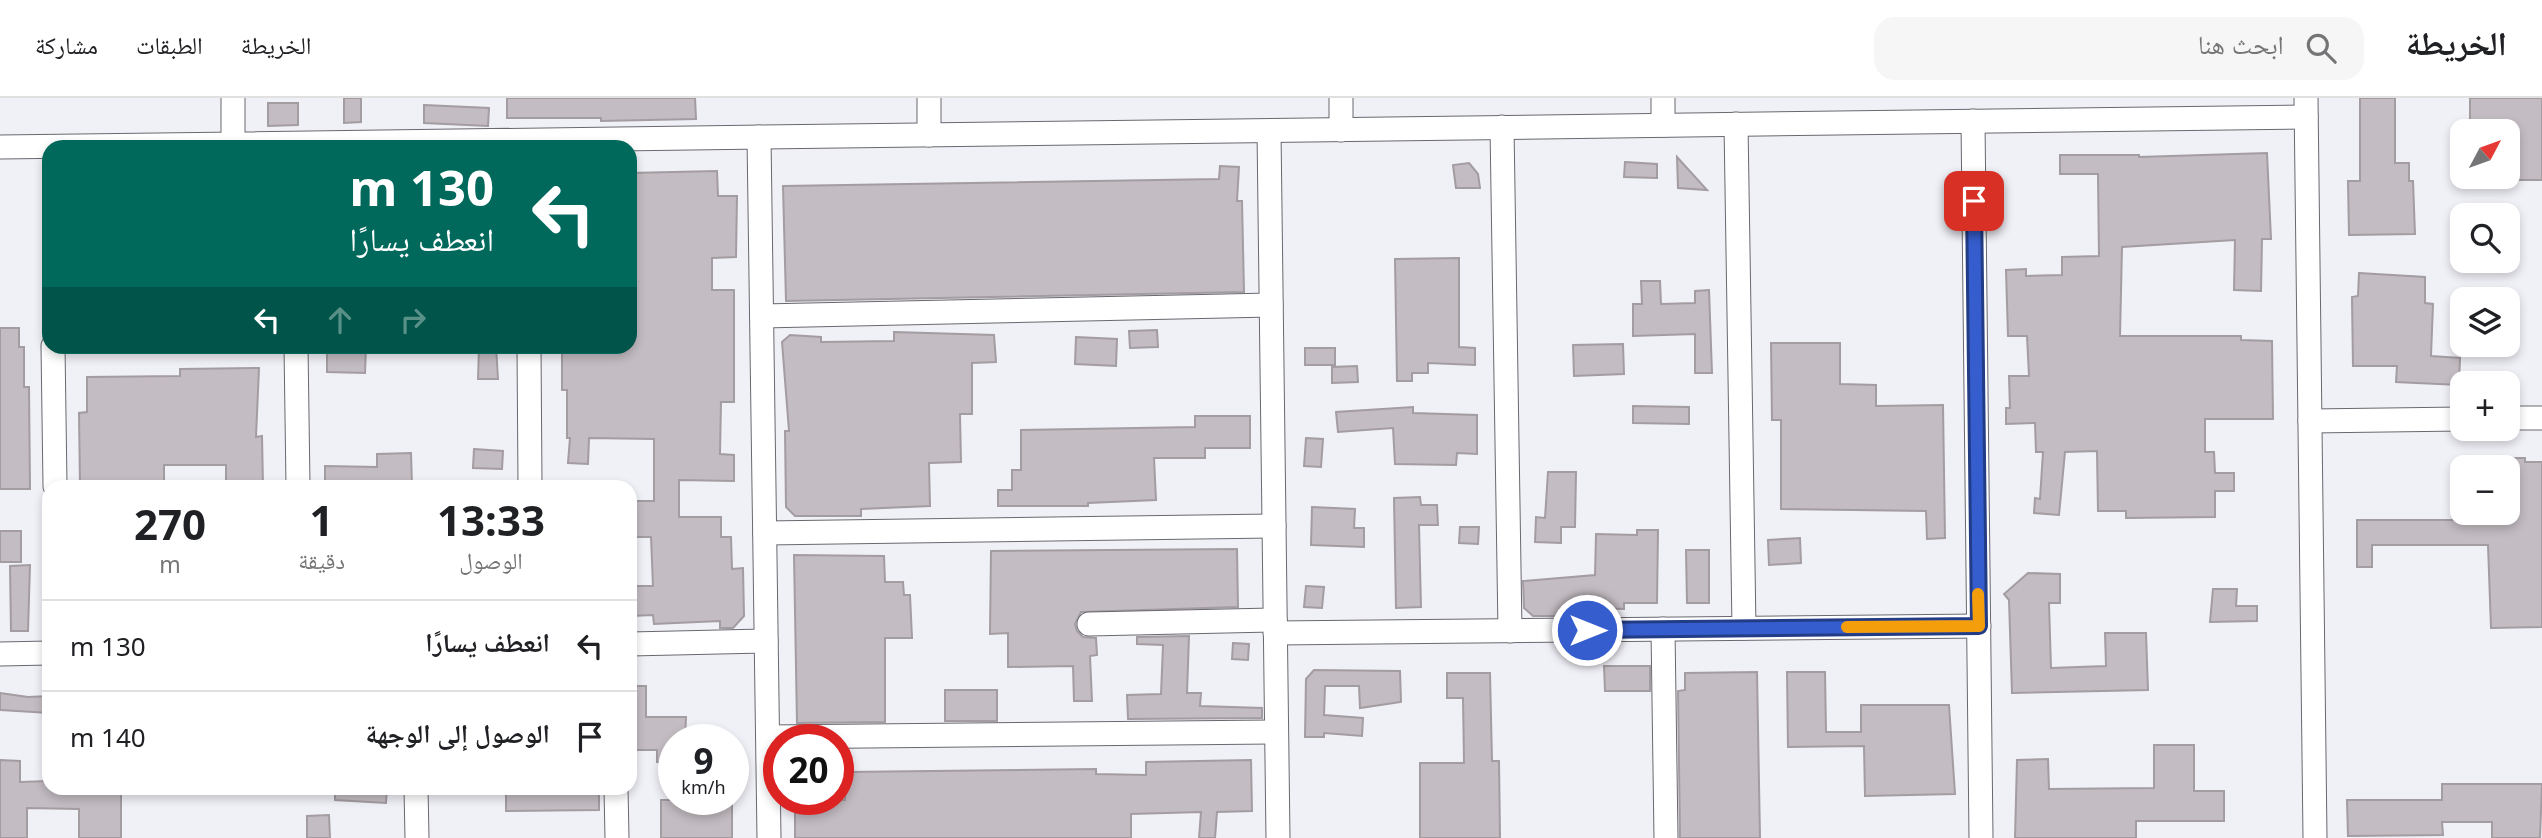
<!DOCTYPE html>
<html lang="ar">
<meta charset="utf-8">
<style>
body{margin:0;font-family:"Noto Sans","Noto Naskh Arabic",sans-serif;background:#f6f6f6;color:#202124;direction:rtl;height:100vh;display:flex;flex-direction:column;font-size:26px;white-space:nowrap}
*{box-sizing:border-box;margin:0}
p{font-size:23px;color:#757577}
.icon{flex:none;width:38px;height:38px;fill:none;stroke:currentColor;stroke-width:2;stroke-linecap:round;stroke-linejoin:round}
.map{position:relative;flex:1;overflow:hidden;direction:ltr}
.side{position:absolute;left:42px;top:382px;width:595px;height:315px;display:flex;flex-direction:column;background:#fff;border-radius:21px;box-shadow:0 4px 10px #0003;direction:rtl}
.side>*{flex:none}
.guide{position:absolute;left:42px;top:42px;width:595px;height:214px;border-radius:21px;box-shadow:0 4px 10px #0003;direction:rtl;background:#00695c;color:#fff;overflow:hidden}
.needle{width:46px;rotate:49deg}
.controls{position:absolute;left:2450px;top:21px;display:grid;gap:14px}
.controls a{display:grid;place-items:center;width:70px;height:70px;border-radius:14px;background:#fff;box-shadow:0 4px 10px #0003;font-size:35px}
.speed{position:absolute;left:658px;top:626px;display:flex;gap:14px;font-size:35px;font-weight:700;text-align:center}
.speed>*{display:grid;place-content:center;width:91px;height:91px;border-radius:50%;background:#fff;box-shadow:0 4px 10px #0003;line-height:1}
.speed small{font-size:18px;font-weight:400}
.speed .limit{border:10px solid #d22;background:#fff;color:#111}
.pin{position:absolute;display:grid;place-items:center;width:60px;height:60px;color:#fff;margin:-30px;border-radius:14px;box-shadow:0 4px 10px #0006}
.me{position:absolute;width:77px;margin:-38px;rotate:90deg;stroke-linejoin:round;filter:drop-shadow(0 0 5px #0008)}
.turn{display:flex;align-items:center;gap:24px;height:147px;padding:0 28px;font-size:32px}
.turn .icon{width:91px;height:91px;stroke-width:2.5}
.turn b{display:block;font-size:49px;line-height:60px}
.lanes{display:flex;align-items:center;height:66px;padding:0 28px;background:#0003;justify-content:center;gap:35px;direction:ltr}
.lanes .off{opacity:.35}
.eta{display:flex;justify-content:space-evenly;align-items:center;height:119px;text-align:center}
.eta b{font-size:42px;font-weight:700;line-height:49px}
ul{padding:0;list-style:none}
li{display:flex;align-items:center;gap:21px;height:91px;padding:0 28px;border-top:2px solid #e0e0e0}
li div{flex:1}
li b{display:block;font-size:26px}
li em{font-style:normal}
header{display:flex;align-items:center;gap:42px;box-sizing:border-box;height:98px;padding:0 35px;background:#fff;border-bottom:2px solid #e0e0e0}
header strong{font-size:33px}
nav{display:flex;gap:38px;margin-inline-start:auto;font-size:24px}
.search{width:490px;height:63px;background:#f6f6f6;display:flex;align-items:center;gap:18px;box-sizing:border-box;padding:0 24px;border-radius:21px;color:#757577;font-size:26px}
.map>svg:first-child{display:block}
.building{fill:#c3bcc2;stroke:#a39ca1;stroke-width:2}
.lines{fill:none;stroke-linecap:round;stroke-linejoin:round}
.minor-casing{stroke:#69686f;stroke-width:25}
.minor{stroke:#fff;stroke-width:23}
.route-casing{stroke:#223c85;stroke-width:18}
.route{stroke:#355dcd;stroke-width:12}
.slow{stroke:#f59e0b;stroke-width:12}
</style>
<header>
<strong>الخريطة</strong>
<div class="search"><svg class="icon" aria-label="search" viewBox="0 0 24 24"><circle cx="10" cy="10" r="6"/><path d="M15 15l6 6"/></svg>ابحث هنا</div>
<nav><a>الخريطة</a><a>الطبقات</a><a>مشاركة</a></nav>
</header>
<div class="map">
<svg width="2542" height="740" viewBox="0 0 2542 740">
<rect width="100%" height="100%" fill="#f0f0f7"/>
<g class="building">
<path d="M344,0H361V24L344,25Z"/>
<path d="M507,0H695L696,21L601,23V20H507Z"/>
<path d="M2360,0H2395V65H2409V83H2413L2415,136L2349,137L2348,83H2360Z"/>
<path d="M2470,0H2542V82H2508V33H2470Z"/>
<path d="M268,5H298V27L268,28Z"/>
<path d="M424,7L489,10L488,28L424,25Z"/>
<path d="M2267,55L2271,141H2262L2261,193L2234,192L2235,142L2122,149L2120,238H2241V242L2272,243L2273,321H2205V354H2214L2215,375H2234V393H2215V419L2126,420V413H2098L2097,353L2065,354L2059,417L2034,415L2035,400L2040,401L2043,354H2036L2035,325L2006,326V310H2010L2009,278H2029L2027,238H2008L2006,172L2026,171V178L2062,177V159L2099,158L2098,76H2060V57H2139V59Z"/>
<path d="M1677,59L1707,92L1678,90Z"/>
<path d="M1625,64L1657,66V80L1624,79Z"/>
<path d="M1469,65L1478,76L1480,90H1456L1453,67Z"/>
<path d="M1220,68L1239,69L1237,103H1242L1244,194L786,203L783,88L1219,81Z"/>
<path d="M717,73L718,98H737L736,159L712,160V192H734V304H721L720,356L734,357V383L679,382V419H721V439H731L732,471L743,470L744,518L733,530H720V523L654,526L653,517L632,518V488H653L651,439H630V403H654V341L589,340L588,366L568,365L570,340H567V292H562V248H630V75Z"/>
<path d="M1459,160V249L1475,250V267L1428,265V275H1412V283H1397L1395,161Z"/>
<path d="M2359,175L2425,179V205L2433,206L2431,258L2460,260L2459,287L2396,284L2397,268H2353L2352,199L2358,198Z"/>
<path d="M1641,183H1660L1661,206L1695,205V193L1709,192L1712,275H1695V236L1633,238V206H1642Z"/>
<path d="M0,230H19V249H24V289H29L30,391H0Z"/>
<path d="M1157,232L1158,249L1130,250L1129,233Z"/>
<path d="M894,234L994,237L996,264L972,265V316H960L961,364L929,365L930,408L861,411V418H795L786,409L785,333H789L782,244L790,237L821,239V244L894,243Z"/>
<path d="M1076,239L1117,241L1116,268L1075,266Z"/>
<path d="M1771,245H1840V286L1876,287V308L1943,307L1945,440L1927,441L1926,413L1781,411V322H1772Z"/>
<path d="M1623,246L1624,276L1574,278L1573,247Z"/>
<path d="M327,248H366L365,275L327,274Z"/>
<path d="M479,248H496L498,281H478Z"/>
<rect x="1305" y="250" width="30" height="17"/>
<path d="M1357,268L1358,284L1332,285V269Z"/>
<path d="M259,270L256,339L262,338L263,388H226V367H164V388H80L79,315L87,314V279L180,278V271Z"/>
<path d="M1633,308L1689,309V326L1633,325Z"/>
<path d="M1413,309V315L1477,317V356L1457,355L1456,367L1395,366L1393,330L1338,334L1336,314Z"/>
<path d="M1195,318H1250V350H1205V360H1154L1156,402L1088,405V408H998V392H1012V372H1021V332L1195,329Z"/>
<path d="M1306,340L1323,341L1321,369L1304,368Z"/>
<path d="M474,351L503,353L502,371L473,370Z"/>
<path d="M411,355L412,388L325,386V368L377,369V356Z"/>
<path d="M2508,360H2525V364H2542V529L2491,530L2488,447H2372V469H2357V422H2496L2495,415H2508Z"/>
<path d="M1548,374H1576L1575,429H1561V445L1535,444L1536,419L1545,420Z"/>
<path d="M1420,399L1421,407H1437L1438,427H1419L1421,509L1396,510L1394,400Z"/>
<path d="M1312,409L1355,411L1354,430H1364V449L1311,447Z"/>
<path d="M1460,429H1479L1478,446L1459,445Z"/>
<path d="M1637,432H1658L1657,505H1624V511L1593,510V515H1566V518H1533L1524,510L1523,483L1595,477L1596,436L1637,437Z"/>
<rect x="0" y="433" width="21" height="31"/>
<path d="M1800,440L1801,465L1769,467L1768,442Z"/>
<path d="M1237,451L1238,509L1081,514L1075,526L1077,533L1083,539L1096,540L1097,557L1090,558L1092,603H1074L1073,568L1008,569V535L990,536L991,453Z"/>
<path d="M1686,452H1709V505H1687Z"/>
<path d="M794,457L884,458L885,484H903L904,497H910L912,540H885V624L797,625Z"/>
<path d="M30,467L28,533H11L10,468Z"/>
<path d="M2028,475L2060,476V505H2049L2051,570L2106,568L2105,535H2146L2148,592L2012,595L2009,502L2004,496Z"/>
<path d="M1306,488L1324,489L1322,510L1304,509Z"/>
<path d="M2213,491H2237L2236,508H2257V523L2210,524Z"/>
<path d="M1189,538L1187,595H1201L1200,608L1262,610V620L1128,621L1127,597L1161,596L1163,547L1137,546V539Z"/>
<path d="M1233,545L1249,546L1248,562L1232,561Z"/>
<path d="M1604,568H1650V593H1605Z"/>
<path d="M1314,572L1400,573L1401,604L1360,610L1359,588H1325L1324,617L1363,620L1362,638L1324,635V639H1305L1306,581Z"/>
<path d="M1757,574L1760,740H1680L1678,593L1685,592V575Z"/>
<path d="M1787,574H1825L1826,634H1861V607H1949L1955,696L1865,698L1864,648L1788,649Z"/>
<path d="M1447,575H1490L1492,663H1499L1500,740H1420V665H1464L1463,600H1447Z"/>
<path d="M631,588H646V619H686L685,642H674V665L657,664V652H630Z"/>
<rect x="945" y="592" width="52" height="31"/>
<path d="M0,595L28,599L49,598V615L0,612Z"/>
<path d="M2154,647H2194V693H2224V723H2136V740H2015L2017,662L2048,661L2049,691L2154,690Z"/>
<path d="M0,662L20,663V684L49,683V690H121V740H79V711L27,710V740H0Z"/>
<path d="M1251,662L1252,713L1217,714L1215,740H1199L1201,714L1131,716V740H795V702H845V674L1096,671V676L1146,677V664Z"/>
<path d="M2442,686H2542L2540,740H2492V724H2442L2443,737L2348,738L2347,702H2442Z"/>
<path d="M335,690H387L386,705L335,702Z"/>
<path d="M506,690H599V712L506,713Z"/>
<rect x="661" y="702" width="71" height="38"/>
<path d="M329,717L330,740H307V718Z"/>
</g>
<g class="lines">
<defs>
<g id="minor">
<path d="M233,0V46"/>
<path d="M929,0V37"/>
<path d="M1341,0V32"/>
<path d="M1663,0V27"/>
<path d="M2306,0L2315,740"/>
<path d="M1973,23L1981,740"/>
<path d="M1736,26L1744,530"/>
<path d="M1502,29L1510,533"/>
<path d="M1269,33L1278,740"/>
<path d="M759,39L769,740"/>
<path d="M0,49L2306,19"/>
<path d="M762,218L1271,207"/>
<path d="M53,248L55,388"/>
<path d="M296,248L298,388"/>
<path d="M529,248L530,388"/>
<path d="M2508,320H2542"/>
<path d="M2310,323L2462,321"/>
<path d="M765,435L1274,428"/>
<path d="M1089,526L1275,522"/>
<path d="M1663,531L1666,740"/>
<path d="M1275,535L1979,528"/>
<path d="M630,546L766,543"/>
<path d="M0,556L49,555"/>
<path d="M768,639L1276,634"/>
<path d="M416,690L417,740"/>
<path d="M616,690L617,740"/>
</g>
</defs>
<use href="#minor" class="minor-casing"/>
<use href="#minor" class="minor"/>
</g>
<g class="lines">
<defs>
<path id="route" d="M1587,532L1979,528L1974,103"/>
</defs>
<use href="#route" class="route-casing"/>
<use href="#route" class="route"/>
<path class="slow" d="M1847,529L1979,528L1978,496"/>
</g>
</svg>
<div class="controls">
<a><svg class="needle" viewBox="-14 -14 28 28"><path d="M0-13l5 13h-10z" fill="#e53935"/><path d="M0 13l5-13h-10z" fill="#757577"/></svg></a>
<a><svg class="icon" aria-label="search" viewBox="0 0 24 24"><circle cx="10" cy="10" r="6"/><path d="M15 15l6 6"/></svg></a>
<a><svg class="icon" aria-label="layers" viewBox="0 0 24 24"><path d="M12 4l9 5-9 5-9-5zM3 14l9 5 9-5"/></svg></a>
<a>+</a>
<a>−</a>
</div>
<div class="speed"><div>9<small>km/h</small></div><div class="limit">20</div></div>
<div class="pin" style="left:1974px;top:103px;background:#d93025"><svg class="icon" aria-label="arrive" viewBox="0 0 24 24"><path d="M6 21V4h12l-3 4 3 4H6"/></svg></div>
<svg class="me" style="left:1587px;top:532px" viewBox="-20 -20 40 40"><circle r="17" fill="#355dcd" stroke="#fff" stroke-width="3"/><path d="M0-11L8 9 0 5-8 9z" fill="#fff"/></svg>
<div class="guide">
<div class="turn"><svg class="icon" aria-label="left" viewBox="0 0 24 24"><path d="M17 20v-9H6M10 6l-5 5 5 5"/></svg><div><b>130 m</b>انعطف يسارًا</div></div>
<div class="lanes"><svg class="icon" aria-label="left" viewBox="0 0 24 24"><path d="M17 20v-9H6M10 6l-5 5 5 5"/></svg><svg class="icon off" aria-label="ahead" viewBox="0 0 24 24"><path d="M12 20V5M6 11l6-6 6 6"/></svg><svg class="icon off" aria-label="right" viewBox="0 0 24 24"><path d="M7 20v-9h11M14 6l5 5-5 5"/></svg></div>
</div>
<section class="side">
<div class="eta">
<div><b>13:33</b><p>الوصول</p></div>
<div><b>1</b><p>دقيقة</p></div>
<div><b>270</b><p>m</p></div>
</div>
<ul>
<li><svg class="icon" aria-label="left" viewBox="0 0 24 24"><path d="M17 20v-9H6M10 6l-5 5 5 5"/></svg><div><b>انعطف يسارًا</b></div><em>130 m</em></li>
<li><svg class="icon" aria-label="arrive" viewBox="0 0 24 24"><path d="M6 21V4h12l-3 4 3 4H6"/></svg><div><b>الوصول إلى الوجهة</b></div><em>140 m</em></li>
</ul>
</section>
</div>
